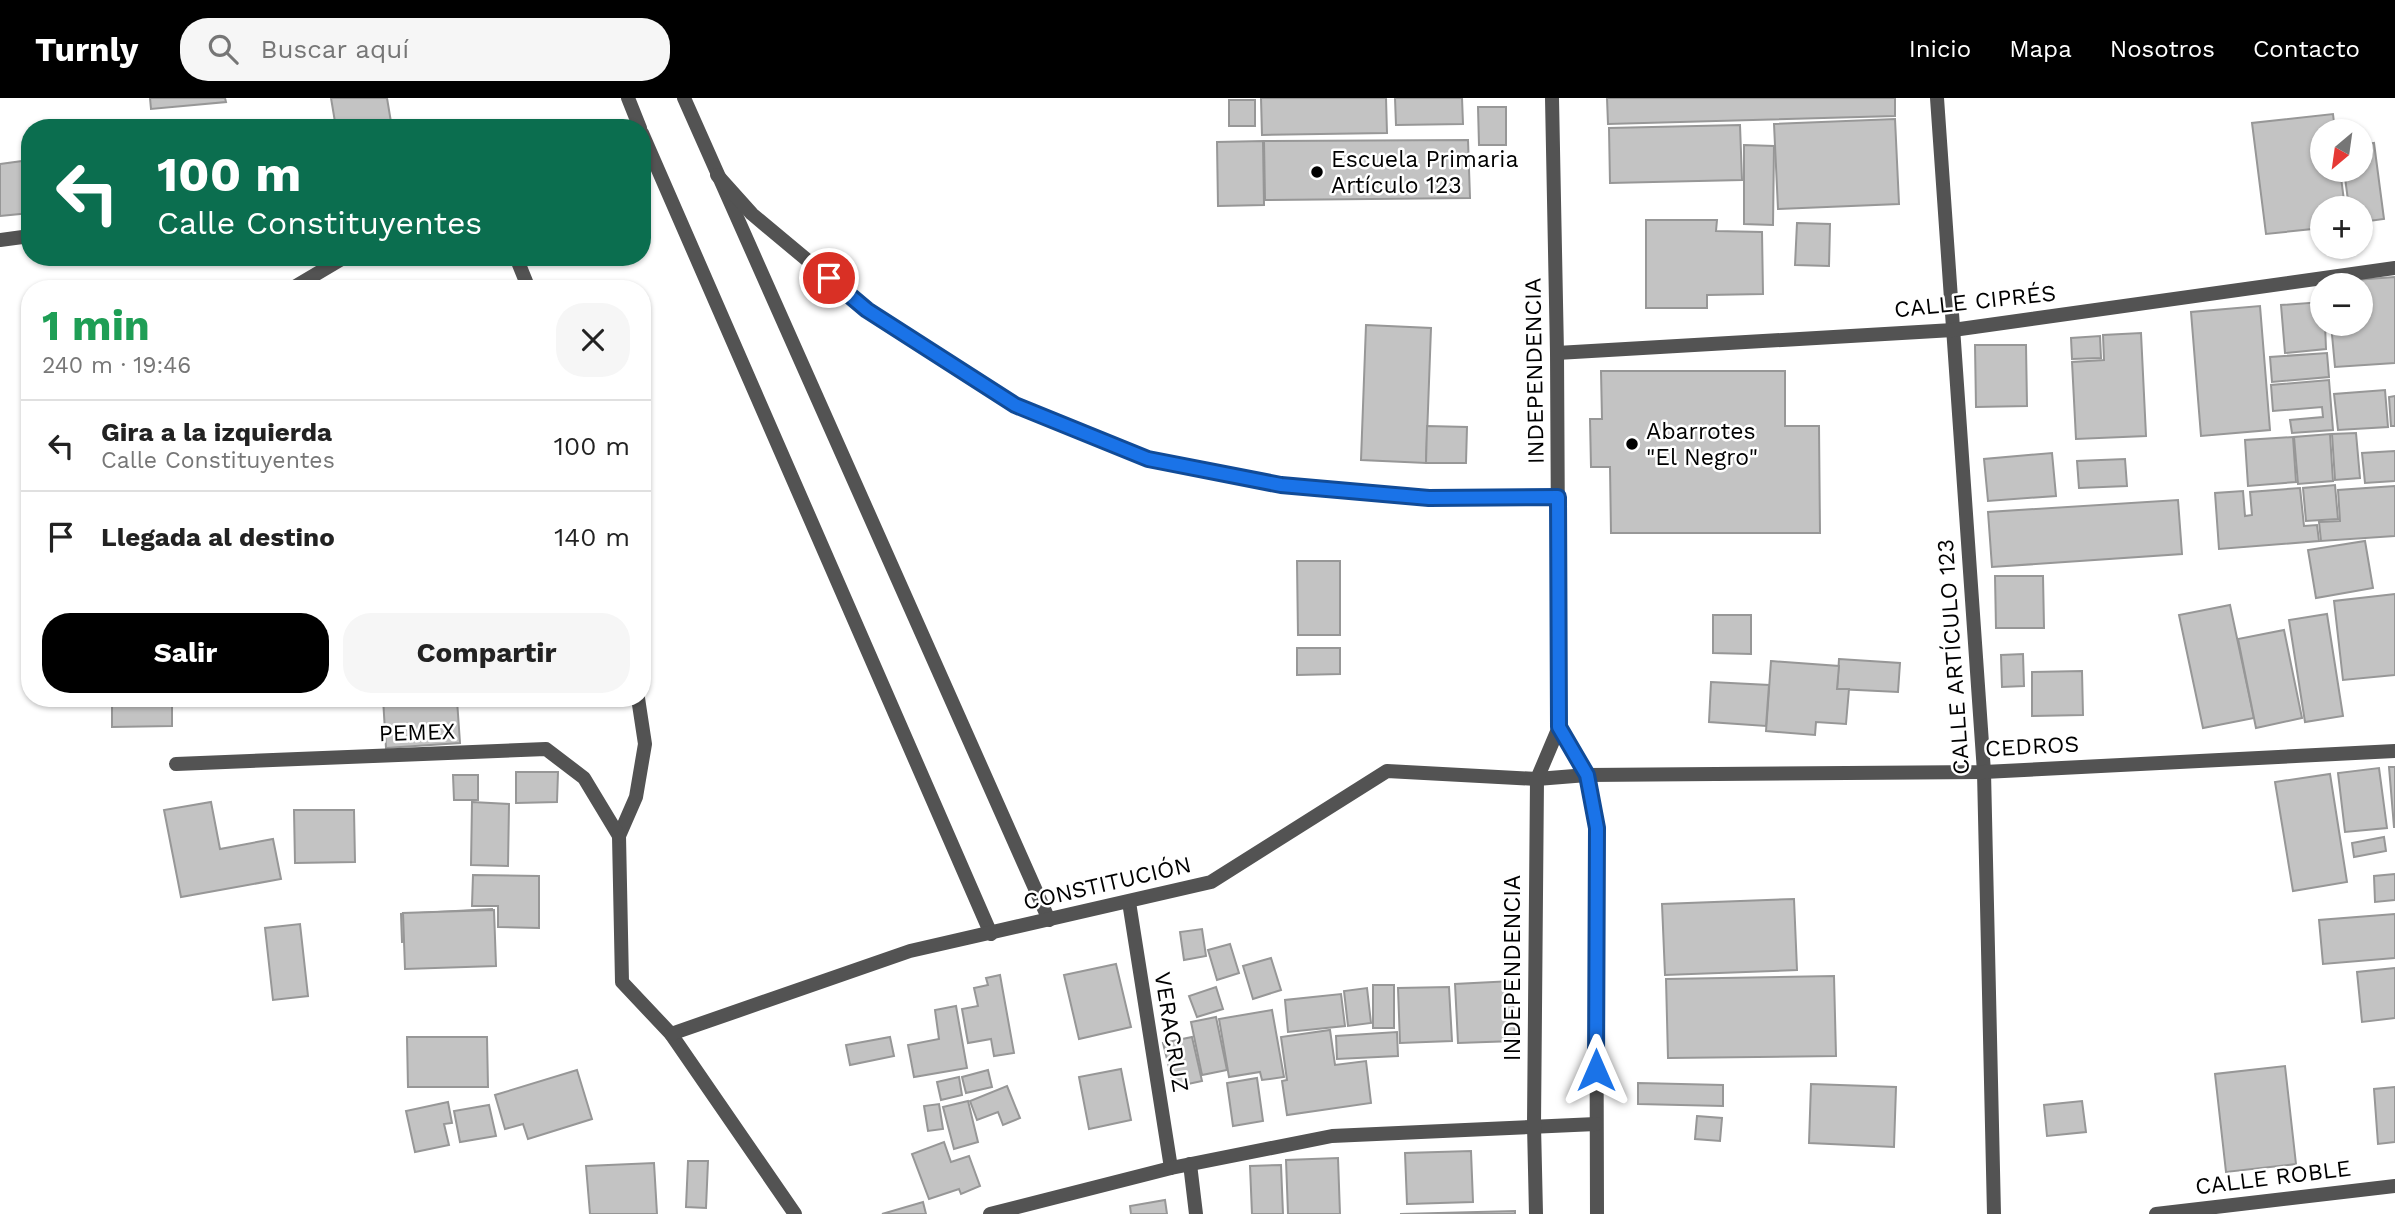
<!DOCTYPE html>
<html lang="es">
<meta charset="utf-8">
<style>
body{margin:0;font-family:"Work Sans",sans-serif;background:#f6f6f6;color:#222;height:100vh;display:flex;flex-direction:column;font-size:26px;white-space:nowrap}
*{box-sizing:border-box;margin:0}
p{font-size:23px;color:#767676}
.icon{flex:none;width:38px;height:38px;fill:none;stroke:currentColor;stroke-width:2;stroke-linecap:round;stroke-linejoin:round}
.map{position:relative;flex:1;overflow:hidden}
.drawer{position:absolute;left:21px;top:182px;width:630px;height:427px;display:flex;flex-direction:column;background:#fff;border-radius:28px;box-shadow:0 2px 5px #0004}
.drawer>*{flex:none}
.hud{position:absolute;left:21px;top:21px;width:630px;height:147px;border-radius:28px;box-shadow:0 2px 5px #0004;background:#0b6e4f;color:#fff;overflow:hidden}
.needle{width:46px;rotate:209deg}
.buttons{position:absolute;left:2310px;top:21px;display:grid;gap:14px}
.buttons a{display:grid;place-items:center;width:63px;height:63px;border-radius:50%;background:#fff;box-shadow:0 2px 5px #0004;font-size:35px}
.pin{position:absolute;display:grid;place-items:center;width:60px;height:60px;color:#fff;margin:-30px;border:4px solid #fff;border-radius:50%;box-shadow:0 2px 7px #0007}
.me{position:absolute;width:77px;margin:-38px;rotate:0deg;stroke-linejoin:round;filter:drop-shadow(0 0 5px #0008)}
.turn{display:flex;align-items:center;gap:24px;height:147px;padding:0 21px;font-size:32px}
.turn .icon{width:91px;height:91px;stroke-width:2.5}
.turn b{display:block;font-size:49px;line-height:60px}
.round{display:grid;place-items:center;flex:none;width:74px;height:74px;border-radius:28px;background:#f6f6f6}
.overview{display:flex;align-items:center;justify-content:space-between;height:119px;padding:0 21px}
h1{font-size:42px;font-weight:700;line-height:52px;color:#1e9e55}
.button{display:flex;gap:14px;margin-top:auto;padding:14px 21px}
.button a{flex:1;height:80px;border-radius:28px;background:#000;color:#fff;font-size:28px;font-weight:700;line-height:80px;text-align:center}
.button a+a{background:#f6f6f6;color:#222}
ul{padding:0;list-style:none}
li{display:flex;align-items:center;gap:21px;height:91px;padding:0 21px;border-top:2px solid #e0e0e0}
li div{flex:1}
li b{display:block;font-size:26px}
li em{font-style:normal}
header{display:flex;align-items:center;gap:42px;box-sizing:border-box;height:98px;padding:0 35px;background:#000;color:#fff}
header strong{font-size:33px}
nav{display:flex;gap:38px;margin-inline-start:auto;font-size:24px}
.search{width:490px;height:63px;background:#f6f6f6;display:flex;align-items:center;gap:18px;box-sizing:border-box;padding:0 24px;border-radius:28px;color:#767676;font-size:26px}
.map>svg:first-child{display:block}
.building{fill:#c3c3c3;stroke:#979797;stroke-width:2}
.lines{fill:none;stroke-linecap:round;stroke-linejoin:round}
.lane{stroke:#535353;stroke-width:14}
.street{stroke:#535353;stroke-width:14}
.route-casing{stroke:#114b97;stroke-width:18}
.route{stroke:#1a73e8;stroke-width:12}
.poi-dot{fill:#000;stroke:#fff;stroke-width:2.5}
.labels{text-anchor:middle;stroke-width:5;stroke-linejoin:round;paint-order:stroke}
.poi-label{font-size:23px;fill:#000;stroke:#fff;text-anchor:start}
.street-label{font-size:23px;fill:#000;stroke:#fff}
</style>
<header>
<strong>Turnly</strong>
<div class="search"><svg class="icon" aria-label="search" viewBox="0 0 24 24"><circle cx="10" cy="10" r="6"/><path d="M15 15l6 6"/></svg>Buscar aquí</div>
<nav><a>Inicio</a><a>Mapa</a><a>Nosotros</a><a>Contacto</a></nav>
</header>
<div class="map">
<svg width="2395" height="1116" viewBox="0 0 2395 1116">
<rect width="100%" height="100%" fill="#fff"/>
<g class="building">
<path d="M150,0H225L226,4L151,11Z"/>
<path d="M331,0H387L392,30H336Z"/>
<path d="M1261,0H1386L1387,35L1262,37Z"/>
<path d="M1395,0H1462L1463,26L1396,27Z"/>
<path d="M1607,0H1895V18L1608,26Z"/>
<rect x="1229" y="2" width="26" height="26"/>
<path d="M1478,9H1506V47H1479Z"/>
<path d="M2333,16L2335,33H2322V72H2340L2345,110H2322V130L2266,136L2252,25Z"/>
<path d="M1895,21L1899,106L1778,111L1774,26Z"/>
<path d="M1740,27L1742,82L1610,85L1609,30Z"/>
<path d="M1468,42L1470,100L1265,102L1264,43Z"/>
<path d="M1263,43L1264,107L1218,108L1217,44Z"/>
<path d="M2374,45L2384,121L2361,124V110H2349L2344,72H2361V47Z"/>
<path d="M1744,47L1774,48L1773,127L1744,126Z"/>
<path d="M30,62V115L0,118V66Z"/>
<path d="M1646,122H1717L1716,133L1762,134L1763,196L1707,197V210H1646Z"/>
<path d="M1797,125L1830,126L1829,168L1795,167Z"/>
<path d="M2395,179V265L2335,269L2331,226H2361V187H2328V184Z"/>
<path d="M2322,204V226H2325L2326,251L2285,255L2281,207Z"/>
<path d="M2260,208L2270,332L2201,338L2191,214Z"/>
<path d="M1366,227L1431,230L1426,365L1361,362Z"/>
<path d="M2141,235L2146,338L2076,341L2072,264L2104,262L2103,237Z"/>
<path d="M2100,238L2101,260L2072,261L2071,240Z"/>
<path d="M1975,247H2026L2027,308L1976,309Z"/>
<path d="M2327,255L2329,279L2272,284L2270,259Z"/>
<path d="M1601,273H1785V328H1819L1820,435H1611L1610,369H1591L1590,321H1602Z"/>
<path d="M2329,282L2333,332L2292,335L2290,322L2323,319L2322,309L2273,313L2271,287Z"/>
<path d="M2385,292L2388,329L2338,332L2334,296Z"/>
<path d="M2395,298V328H2391L2389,299Z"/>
<path d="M1427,328L1467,329L1466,365H1426Z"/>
<path d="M2356,335L2360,380L2335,382L2332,336Z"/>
<path d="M2330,336L2333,383L2298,386L2294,339Z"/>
<path d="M2293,339L2296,384L2248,388L2245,342Z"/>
<path d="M2395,353V383L2365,385L2362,355Z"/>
<path d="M2052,355L2056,398L1988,403L1984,361Z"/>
<path d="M2125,361L2127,388L2079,390L2077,363Z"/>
<path d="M2335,387L2338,421L2306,423L2303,390Z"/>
<path d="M2395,388V438L2321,443L2319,424L2340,423L2338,392Z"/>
<path d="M2300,390L2304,428L2317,427L2319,443L2219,451L2215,395L2243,393L2245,418L2252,417L2250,394Z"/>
<path d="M2178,402L2182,456L1992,469L1988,414Z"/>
<path d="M2365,443L2373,490L2316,500L2308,452Z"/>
<path d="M1297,463H1340V537H1298Z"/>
<path d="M1995,478H2043L2044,530H1996Z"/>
<path d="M2395,496V577L2343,582L2334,503Z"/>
<path d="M2230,507L2254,620L2203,630L2179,517Z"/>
<path d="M2327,516L2343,618L2305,624L2289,522Z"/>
<path d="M1713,517H1751V556L1713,555Z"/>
<path d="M2284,532L2302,620L2256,630L2238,541Z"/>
<path d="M1297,550H1340V576L1297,577Z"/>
<path d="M2023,556L2024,588L2002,589L2001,557Z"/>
<path d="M1839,561L1900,565L1898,594L1837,591Z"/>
<path d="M1771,563L1839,568L1837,591H1849L1846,626L1816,624L1815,637L1766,633Z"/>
<path d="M2082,573L2083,617L2032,618V574Z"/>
<path d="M1711,584L1769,587L1766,628L1709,624Z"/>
<path d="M112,600H172V628L112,629Z"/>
<path d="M383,600H417V604L457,602L460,645L386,650Z"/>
<path d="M2389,669H2395V729H2394Z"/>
<path d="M2379,670L2387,730L2345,734L2338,675Z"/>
<path d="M516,674H558L557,704L516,705Z"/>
<path d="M2330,676L2347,784L2293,793L2275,684Z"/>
<path d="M453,677H478V702H454Z"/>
<path d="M211,704L220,751L273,741L281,781L181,799L164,712Z"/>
<path d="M472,704L509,706L508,768L471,767Z"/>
<path d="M294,712H354L355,764L295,765Z"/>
<path d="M2384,739L2386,753L2354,759L2352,745Z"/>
<path d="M2395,776V802L2375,804L2374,778Z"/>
<path d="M473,777L539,778V830L498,829V808H472Z"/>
<path d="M1794,801L1797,872L1665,877L1662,806Z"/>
<path d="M492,811L494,839L402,844L401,816Z"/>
<path d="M494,812L496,868L405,871L403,815Z"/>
<path d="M2395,816V860L2323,866L2319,822Z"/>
<path d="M300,826L308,898L273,902L265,830Z"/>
<path d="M1202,831L1206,858L1184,862L1180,834Z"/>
<path d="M1230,846L1239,875L1217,882L1208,852Z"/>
<path d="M1271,860L1281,892L1253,901L1243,868Z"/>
<path d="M1116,866L1131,929L1079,941L1064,877Z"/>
<path d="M2395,870V920L2362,924L2357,874Z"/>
<path d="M1000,877L1014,955L994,958L991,941L968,945L962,911L978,908L974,890L988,887L986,880Z"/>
<path d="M1834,878L1836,958L1668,960L1666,881Z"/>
<path d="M1512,883L1515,943L1458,945L1455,886Z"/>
<rect x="1373" y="887" width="21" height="43"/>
<path d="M1216,889L1223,911L1197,919L1189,898Z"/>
<path d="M1449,889L1452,943L1400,945L1398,890Z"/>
<path d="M1367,890L1371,925L1348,928L1344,893Z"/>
<path d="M1341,896L1345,928L1288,934L1285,902Z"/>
<path d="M956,908L967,970L914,979L908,947L939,941L935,912Z"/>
<path d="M1272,912L1284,979L1262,982L1260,974L1229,979L1219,921Z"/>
<path d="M1216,919L1227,972L1202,977L1191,924Z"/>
<path d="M1330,932L1335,967L1366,963L1371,1005L1287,1017L1282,983L1287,982L1281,939Z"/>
<path d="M1397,934L1398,958L1337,961L1336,938Z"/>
<path d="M407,939H487L488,989H408Z"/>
<path d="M890,939L894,958L850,967L846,947Z"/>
<path d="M1192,939L1202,983L1174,989L1163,945Z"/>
<path d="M2285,968L2296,1066L2226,1074L2215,976Z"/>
<path d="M1121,971L1131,1022L1089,1031L1079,979Z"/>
<path d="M577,972L592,1021L528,1041L523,1026L505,1031L495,997Z"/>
<path d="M988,972L992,989L966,995L962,979Z"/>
<path d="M959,979L962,997L941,1002L937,984Z"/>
<path d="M1257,980L1263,1023L1233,1028L1227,985Z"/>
<path d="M1638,985L1723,987V1008L1638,1006Z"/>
<path d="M1811,986L1896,989L1894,1049L1809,1045Z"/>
<path d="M1007,988L1020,1020L1003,1027L998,1014L977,1022L970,1003Z"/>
<path d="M2395,989V1044L2378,1046L2374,991Z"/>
<path d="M968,1003L978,1044L954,1051L943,1009Z"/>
<path d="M2082,1003L2086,1034L2047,1038L2044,1007Z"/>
<path d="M448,1004L452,1025L444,1026L449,1047L415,1054L406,1013Z"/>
<path d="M939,1006L943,1031L928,1033L924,1008Z"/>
<path d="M489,1007L496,1038L460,1044L454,1013Z"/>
<path d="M1697,1018L1722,1020L1720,1043L1695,1041Z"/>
<path d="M944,1044L951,1064L969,1058L980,1088L961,1096L959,1091L929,1101L912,1056Z"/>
<path d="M1471,1053L1473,1104L1407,1106L1405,1055Z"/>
<path d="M1338,1060L1340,1116H1288L1286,1062Z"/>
<path d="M688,1063H708L706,1110L686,1109Z"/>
<path d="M654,1065L657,1116H590L586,1068Z"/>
<path d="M1281,1067L1283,1116H1252L1250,1068Z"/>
<path d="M1165,1102L1167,1116H1131L1130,1108Z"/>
<path d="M923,1104L926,1116H882Z"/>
<path d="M1515,1113V1116H1400Z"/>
</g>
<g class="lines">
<path class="lane" d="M291,191L345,159"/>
<g class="street">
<path d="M628,0L640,30"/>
<path d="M684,0L1049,822"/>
<path d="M1937,0L1984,674L1994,1116"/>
<path d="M642,35L991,836"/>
<path d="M717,77L752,116L867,212L1015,307L1148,361L1281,387L1429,400L1558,399"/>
<path d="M0,142L30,138"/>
<path d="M516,159L529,191"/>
<path d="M1557,255L1953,232L2395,170"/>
<path d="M638,600L645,646L636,699L619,738L622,884L671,936L795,1116"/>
<path d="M1559,629L1587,677L1596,731L1597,1116"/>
<path d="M176,666L546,651L584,680L619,738"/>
<path d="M1129,804L1171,1070"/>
<path d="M671,936L910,853L1211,784L1387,673L1537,681L1587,677L1984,674L2395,653"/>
<path d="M1190,1066L1196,1116"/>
<path d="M990,1116L1171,1070L1332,1038L1596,1026"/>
<path d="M1536,1116L1534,1027L1537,681L1559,629L1557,255L1552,0"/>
<path d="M2156,1116L2395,1088"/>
</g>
</g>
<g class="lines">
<defs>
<path id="route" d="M829,180L867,212L1015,307L1148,361L1281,387L1429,400L1558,399L1559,629L1587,677L1597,730L1596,972"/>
</defs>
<use href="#route" class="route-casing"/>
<use href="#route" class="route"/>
</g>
<g class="poi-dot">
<circle cx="1317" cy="74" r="7"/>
<circle cx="1632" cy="346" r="7"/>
</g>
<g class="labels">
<g class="poi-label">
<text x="1331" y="69">Escuela Primaria<tspan x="1331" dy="26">Artículo 123</tspan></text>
<text x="1646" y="341">Abarrotes<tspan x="1646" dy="26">"El Negro"</tspan></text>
</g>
<g class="street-label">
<text transform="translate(1975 203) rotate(-6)" y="8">CALLE CIPRÉS</text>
<text transform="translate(1534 273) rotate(-91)" y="8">INDEPENDENCIA</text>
<text transform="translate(1953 559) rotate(-94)" y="8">CALLE ARTÍCULO 123</text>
<text transform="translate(417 634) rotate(-2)" y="8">PEMEX</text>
<text transform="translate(2032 648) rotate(-3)" y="8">CEDROS</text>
<text transform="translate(1107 785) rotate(-13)" y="8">CONSTITUCIÓN</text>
<text transform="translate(1512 870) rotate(-90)" y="8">INDEPENDENCIA</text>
<text transform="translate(1172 934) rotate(81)" y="8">VERACRUZ</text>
<text transform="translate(2273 1079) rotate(-7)" y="8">CALLE ROBLE</text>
</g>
</g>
</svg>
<div class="buttons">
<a><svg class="needle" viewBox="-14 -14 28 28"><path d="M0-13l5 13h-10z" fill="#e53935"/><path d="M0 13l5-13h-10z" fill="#767676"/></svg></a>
<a>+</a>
<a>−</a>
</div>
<div class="pin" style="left:829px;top:180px;background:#d93025"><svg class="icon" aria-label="arrive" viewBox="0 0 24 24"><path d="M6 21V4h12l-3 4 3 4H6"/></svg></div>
<svg class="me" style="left:1596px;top:972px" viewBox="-20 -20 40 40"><path d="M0-17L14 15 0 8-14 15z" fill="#1a73e8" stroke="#fff" stroke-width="4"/></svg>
<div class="hud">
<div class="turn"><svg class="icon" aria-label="left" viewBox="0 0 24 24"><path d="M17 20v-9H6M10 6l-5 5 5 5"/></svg><div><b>100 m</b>Calle Constituyentes</div></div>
</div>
<section class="drawer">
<div class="overview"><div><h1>1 min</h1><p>240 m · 19:46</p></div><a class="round"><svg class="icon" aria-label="close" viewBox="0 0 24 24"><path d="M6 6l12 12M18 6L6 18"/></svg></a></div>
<ul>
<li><svg class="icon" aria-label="left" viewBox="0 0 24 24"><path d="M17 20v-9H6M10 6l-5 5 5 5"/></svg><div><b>Gira a la izquierda</b><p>Calle Constituyentes</p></div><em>100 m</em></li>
<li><svg class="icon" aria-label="arrive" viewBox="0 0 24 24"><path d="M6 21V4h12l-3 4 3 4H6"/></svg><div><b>Llegada al destino</b></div><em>140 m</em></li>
</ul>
<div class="button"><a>Salir</a><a>Compartir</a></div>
</section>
</div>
